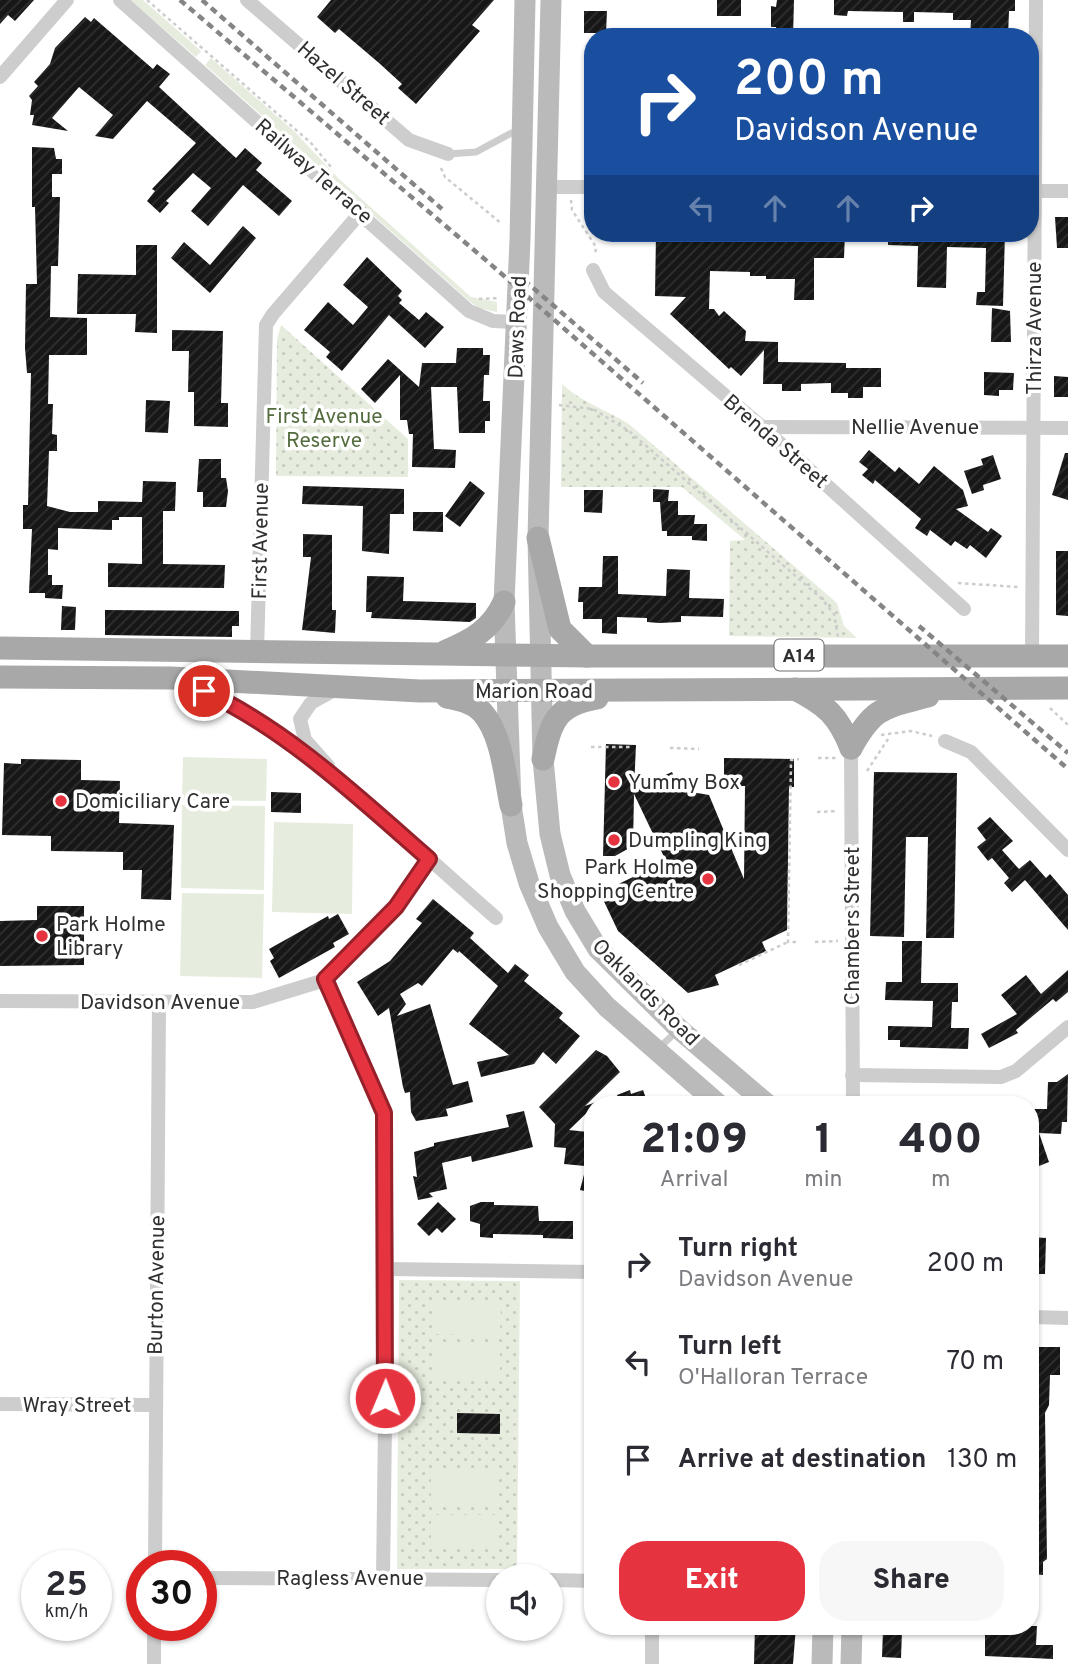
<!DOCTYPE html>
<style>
body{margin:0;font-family:Overpass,sans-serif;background:#f7f7f7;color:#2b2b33;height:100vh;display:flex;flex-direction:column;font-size:26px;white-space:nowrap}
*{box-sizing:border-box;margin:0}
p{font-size:23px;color:#7c7c81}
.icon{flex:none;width:38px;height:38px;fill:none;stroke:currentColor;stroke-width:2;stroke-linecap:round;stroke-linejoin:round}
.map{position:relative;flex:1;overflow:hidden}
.sheet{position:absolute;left:584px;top:1096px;width:455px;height:539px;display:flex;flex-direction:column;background:#fff;border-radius:28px;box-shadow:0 2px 5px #0004}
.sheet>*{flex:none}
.hud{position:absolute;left:584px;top:28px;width:455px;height:214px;border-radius:28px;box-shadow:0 2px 5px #0004;background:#1a4fa0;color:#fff;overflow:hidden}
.controls{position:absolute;left:486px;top:1564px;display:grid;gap:14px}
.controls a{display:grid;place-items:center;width:77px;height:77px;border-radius:50%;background:#fff;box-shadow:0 2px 5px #0004;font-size:35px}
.speed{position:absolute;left:21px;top:1550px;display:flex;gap:14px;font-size:35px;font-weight:700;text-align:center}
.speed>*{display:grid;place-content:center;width:91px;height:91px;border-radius:50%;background:#fff;box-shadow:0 2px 5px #0004;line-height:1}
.speed small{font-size:18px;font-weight:400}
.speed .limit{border:10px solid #d22;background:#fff;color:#111}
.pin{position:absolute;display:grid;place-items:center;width:60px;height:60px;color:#fff;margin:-30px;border:4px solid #fff;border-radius:50%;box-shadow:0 2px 7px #0007}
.me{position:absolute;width:77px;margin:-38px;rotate:1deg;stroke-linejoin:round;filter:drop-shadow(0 0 5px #0008)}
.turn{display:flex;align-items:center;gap:24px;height:147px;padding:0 35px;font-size:32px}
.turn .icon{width:91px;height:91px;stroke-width:2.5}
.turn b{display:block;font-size:49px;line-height:60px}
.lanes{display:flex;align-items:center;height:66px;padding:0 35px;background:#0003;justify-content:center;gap:35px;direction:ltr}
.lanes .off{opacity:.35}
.eta{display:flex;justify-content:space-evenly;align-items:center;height:119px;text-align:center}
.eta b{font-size:42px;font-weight:800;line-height:49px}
.action{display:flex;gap:14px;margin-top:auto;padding:14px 35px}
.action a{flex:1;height:80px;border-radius:28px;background:#e63340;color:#fff;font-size:28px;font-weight:800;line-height:80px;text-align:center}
.action a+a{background:#f7f7f7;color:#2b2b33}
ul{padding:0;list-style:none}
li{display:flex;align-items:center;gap:21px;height:98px;padding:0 35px}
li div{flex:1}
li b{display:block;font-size:26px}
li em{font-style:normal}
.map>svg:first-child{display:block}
.grass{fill:url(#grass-dots)}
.garden{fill:#e6edde}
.building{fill:url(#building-hatch)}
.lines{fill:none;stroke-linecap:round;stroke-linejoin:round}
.path{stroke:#cdcdcd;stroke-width:2.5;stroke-dasharray:3.5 3.5;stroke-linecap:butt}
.lane{stroke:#cdcdcd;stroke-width:7}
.street{stroke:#cdcdcd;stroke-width:14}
.secondary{stroke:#bababa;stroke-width:21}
.primary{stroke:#a8a8a8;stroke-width:23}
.rail{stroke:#858585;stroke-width:4.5;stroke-dasharray:7 5;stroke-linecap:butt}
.route-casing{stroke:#96212a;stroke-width:18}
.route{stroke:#e63340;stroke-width:12}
.poi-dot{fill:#e63340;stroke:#fff;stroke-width:2.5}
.labels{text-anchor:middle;stroke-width:7;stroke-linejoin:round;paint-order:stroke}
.shield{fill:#fff;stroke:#6e6e6e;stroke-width:2}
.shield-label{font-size:19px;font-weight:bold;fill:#303030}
.street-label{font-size:21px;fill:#303030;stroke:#fff}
.park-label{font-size:21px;fill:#536c3d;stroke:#fff}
.poi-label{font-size:21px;fill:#303030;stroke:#fff;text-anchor:start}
</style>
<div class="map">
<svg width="1068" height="1664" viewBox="0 0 1068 1664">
<defs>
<pattern id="grass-dots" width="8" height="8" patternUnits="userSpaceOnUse" patternTransform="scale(1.75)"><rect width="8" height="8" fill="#e6edde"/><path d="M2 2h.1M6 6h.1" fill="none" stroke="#c6ccbf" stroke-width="1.8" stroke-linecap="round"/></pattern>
<pattern id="building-hatch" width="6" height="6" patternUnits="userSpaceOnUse" patternTransform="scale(1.75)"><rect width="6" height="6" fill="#171717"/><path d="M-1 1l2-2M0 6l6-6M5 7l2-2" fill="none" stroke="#303030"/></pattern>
</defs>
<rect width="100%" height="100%" fill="#fff"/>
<g class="grass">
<path d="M281,325L408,439V477L276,476L277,340Z"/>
<path d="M562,384C581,402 607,410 629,424L837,603L844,626L857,638L729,636L730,541L745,540L682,487H561Z"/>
<path d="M399,1280L520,1281L517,1569H397Z"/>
</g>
<g class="garden">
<path d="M130,0H143L201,51L196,57Z"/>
<path d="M211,58L295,132L337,177L471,297L497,302V312L478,308L467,299L205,65Z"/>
<path d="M183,757L267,759L266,801L182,800Z"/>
<path d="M182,805L265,806L264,890L181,888Z"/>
<path d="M274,822L353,824L352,914L272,912Z"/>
<path d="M182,893L264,894L262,978L180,976Z"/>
<path d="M434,1301L501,1302L500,1336L433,1334Z"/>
<path d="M433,1343L500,1344V1378L433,1377Z"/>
<path d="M431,1472H498V1506L431,1505Z"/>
<path d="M431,1515H498V1549L431,1548Z"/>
</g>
<g class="building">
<path d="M0,0H34L15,21L8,15L0,24Z"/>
<path d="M331,0H494L472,25L480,31L416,104L398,88L402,84L379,63L339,29L335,33L317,17Z"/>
<rect x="717" y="0" width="24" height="16"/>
<path d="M777,0H794L793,37H776V27H771V6L776,7Z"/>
<path d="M834,0H1015V11H1009L1008,37H970L971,20H953V13L914,12V22H903V12L848,11L847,16L834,15Z"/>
<path d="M584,11H607L606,33H584Z"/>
<path d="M85,17L91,22L94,18L153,69L157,64L170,74L159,87L236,158L245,148L262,163L256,170L292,201L279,216L243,185L208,226L191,211L211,188L193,173L166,201L169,203L160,213L147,201L155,191L152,189L196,143L147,101L113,139L95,136L113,115L79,87L52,118L68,131L32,125L34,115H30L32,100L29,96L38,86L34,82L50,64L55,48Z"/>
<path d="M32,147L54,148L56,159H62V174H52V197H60L58,266H51L50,317L87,318V355H49L48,404H53L52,434L57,435V451H49L47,506L70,512H98V501L142,502L143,481L176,482L175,511H163V564L225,565L224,588L108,587V563L142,564V517H119V520H112V530L58,528V550L48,549V575H52V585H63L62,599L45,598V593H29L32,529H23V505H28L31,373H27L25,348L26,284H37L35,207H32Z"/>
<path d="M1055,217H1068V248H1057Z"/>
<path d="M243,226L256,238L210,293L171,258L184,242L210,265Z"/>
<path d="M656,233H677V237L719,238V233H845L844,258H814V300H794L795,279H766V276H750V272L710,271L709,309H714L719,316L724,311L746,331L745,341L778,342V362L846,363V368H881V387H863V398H848V393H831V383L801,384V391H782V384H763L764,350L741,376L731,367L729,369L670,314L686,297L655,296Z"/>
<path d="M888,233H1005L1003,306L976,305L977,292H985L986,248L947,247L946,288L917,287L918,246L888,245Z"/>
<path d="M136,245H157V333L135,332L136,314H77L78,274L136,275Z"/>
<path d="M367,257L402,291L398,296L402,300L399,303L419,320L426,312L444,327L425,348L389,315L342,371L326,357L330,352L304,330L328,302L353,325L368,307L343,285Z"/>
<path d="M992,308L1010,311L1011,342H991Z"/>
<path d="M172,330L223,331L221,403H228V427L194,426V392H188L189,351H172Z"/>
<path d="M457,348H483V355H490L489,375H484L483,401H490V421H485V433H459L457,387H431L434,449L456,450L455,468L412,467L413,434H409L407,420H400V375L375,403L361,389L388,359L419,387L422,363H456Z"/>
<path d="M984,372L1014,373L1013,390H999V396L984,395Z"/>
<path d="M1054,376L1068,377V397H1054Z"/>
<path d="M146,400L170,401L168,433L145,432Z"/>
<path d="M869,450L895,472L899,467L919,484L934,466L963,490L968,506L956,509L988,532L991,528L1002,536L986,558L970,545L967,549L955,541L951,546L930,530L927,536L915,528L921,519L875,480L873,484L862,475L868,469L859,462Z"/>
<path d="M1065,453H1068V500L1052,495Z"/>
<path d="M993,455L1001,479L983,485L984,490L972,494L964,471L983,465L981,459Z"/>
<path d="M199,459H221V478H226L228,491L226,507H203V492H197Z"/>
<path d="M470,481L485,493L460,527L445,516Z"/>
<path d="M303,486L404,489V514H390L389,554L362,551L363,506L302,504Z"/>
<path d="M653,489L669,490L668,501H678V515H695L694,524H707V541L692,540V536H667V531H662L660,502H653Z"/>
<path d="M584,490H603L602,513L584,512Z"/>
<path d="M413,512H443V532L413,531Z"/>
<path d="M303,534L332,535V610H336L335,633L302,630L311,557H303Z"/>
<path d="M1056,551H1068V616L1056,615Z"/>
<path d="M603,556H618V594L666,596L667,569L690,570L689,598L724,599L723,617L681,616V622L659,623L647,622V618L617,617V634L602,633V619H583V602H578L579,587H602Z"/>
<path d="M367,576L404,577L403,601L476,603V618L470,622L371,618L372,612H366Z"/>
<path d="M62,606L76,607L75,630H61Z"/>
<path d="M105,610L239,611V626H232V637L105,635Z"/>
<path d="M606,744L636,745L634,789L672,772L680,790L709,795L744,879L745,786H724V758L794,759V787H789L787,930L762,942L766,951L715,975L719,985L688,993L618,931L600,893L666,861L634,794L633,846L615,856H603Z"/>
<path d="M21,759L81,760V780L120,781L119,823L174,825L171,900L141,899L142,870H123V852L51,851V836L2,835L4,763L21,764Z"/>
<path d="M874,772L957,773L954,938H926L928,837H906L904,937L870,936Z"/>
<path d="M271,792L301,793V813L271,812Z"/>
<path d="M990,817L1013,841L1002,850L1019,869L1030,860L1046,878L1050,874L1068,895V930L1025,880L1012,892L1004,883L1009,878L992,858L988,861L977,847L986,840L977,828Z"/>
<path d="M433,899L474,933L470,938L508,973L515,964L529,975L524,981L563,1013L559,1018L580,1036L556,1064L543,1052L534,1064L481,1077L477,1062L509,1055L469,1024L498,986L459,951L458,953L453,949L422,986L418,983L400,994L406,1004L397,1016L430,1004L453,1085L468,1081L473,1102L446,1109L448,1116L416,1121L411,1112L410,1092L405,1093L403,1087L389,1008L378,1016L357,982L390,961L422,923L416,919Z"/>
<path d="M37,906H84V965L0,966V921L37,920Z"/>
<path d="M338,914L349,934L333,943L335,947L279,978L270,961L274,958L269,949L328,916L329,919Z"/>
<path d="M902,941H922L921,983H958V1002H952L951,1028H969L968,1049L900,1047V1040H888V1026L932,1027L933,1001L885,1000L886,982H902Z"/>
<path d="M1068,970V992L1056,1002L1053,999L1016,1030L1018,1033L989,1048L981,1034L1017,1014L1001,995L1026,975L1041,994Z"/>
<path d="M596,1050L607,1056L620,1072L585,1106L599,1101L569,1130L588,1132L585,1166L564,1164L566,1148L554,1147L555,1124L539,1107Z"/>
<path d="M1068,1074L1067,1122H1062L1061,1134L1039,1133L1049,1162L1034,1168L1031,1158V1109H1047L1048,1082H1057Z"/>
<path d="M630,1090L631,1094L643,1090L648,1104H607L618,1098L617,1095Z"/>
<path d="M524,1111L533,1147L472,1162L471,1156L442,1163L447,1189L429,1193L433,1197L418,1200L413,1176L417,1177L414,1152L434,1146V1143L509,1127L506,1115Z"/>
<path d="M589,1155H593V1193L580,1190Z"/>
<path d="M438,1202L456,1219L442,1233L437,1228L429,1236L417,1224Z"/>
<path d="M481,1202H494V1205L538,1206L539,1221H573V1239L543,1238V1235L493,1234V1238L480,1237V1224L470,1221V1206Z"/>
<path d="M1031,1237L1046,1238L1045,1274H1032Z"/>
<path d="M1031,1347H1060V1375H1050L1049,1405L1045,1413L1047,1559L1043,1562V1575L1031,1574Z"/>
<path d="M457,1413L500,1414V1434L457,1433Z"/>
<path d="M755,1626H796L793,1664H754Z"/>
<path d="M1022,1626H1037L1036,1645H1053V1659L985,1656V1632L1022,1633Z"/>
<path d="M883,1630L902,1631L901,1658L882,1657Z"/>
</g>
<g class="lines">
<g class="path">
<path d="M147,0L311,143L331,167"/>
<path d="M441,168L445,177L502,224"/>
<path d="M571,200L572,210L596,247L595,256"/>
<path d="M479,299L500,298"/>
<path d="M559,405L593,409L629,431L822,599L834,614L838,637"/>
<path d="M958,583L1018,587"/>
<path d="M1050,708L1068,725"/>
<path d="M881,735L911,731L932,736"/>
<path d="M591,747H630"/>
<path d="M670,748L699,749"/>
<path d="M818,758H836"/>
<path d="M867,771L890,736"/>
<path d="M817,812L838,811"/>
<path d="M796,942H788L791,760L799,759"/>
<path d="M815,942L838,941"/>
<path d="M739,965L788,942"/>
</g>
<g class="lane">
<path d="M448,154L476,152L519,129"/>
<path d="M659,1048L678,1030"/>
</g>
<g class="street">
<path d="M120,0L469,311L493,321L517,322"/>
<path d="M247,0L409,140L448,154"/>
<path d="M0,77L67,0"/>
<path d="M548,187H593"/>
<path d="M1031,191H1068"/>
<path d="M593,270L604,292L762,427L964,609"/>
<path d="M762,427L1068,428"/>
<path d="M257,653L266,325L273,314L361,212"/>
<path d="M1032,657L1036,0"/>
<path d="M189,684C306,739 399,834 496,918"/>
<path d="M945,741L971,752L1068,850"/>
<path d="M851,748L853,1104"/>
<path d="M328,766L305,740L300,719L311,703L338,688"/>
<path d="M325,980L384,1113L387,1269L383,1578"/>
<path d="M0,1001L253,1002L325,980L396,907L429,859"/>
<path d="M852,1075L1001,1077L1016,1071L1068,1027"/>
<path d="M387,1269L593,1272"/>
<path d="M1031,1317L1068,1318"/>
<path d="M0,1404L154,1405"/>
<path d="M155,1566L159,1003"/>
<path d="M201,1578L499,1580"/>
<path d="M551,1580L593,1581"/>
<path d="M652,1626V1664"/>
<path d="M154,1664V1626"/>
</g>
<g class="secondary">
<path d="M525,0L520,240L504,602L511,805L517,843L529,883L548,927L575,972L607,1007L718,1104"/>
<path d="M551,0L538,538L543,759L550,834L560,875L575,911L598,949L679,1029L767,1104"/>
<path d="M822,1664L823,1626"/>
<path d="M851,1664L852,1626"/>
</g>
<g class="primary">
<path d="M538,538L560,629L587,656"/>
<path d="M0,648L587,656H1068"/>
<path d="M446,651C472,640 492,629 504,602"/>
<path d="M0,677L171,678L420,691L1068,688"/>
<path d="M795,689C826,705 838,715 851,748"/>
<path d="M447,697C460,700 473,702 482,712C502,734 505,777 511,805"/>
<path d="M851,748C874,706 884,708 928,696"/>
<path d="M543,759C551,722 556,705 597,698"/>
</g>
<g class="rail">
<path d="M180,0L488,262L1068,769"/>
<path d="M202,0L442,209"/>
<path d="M524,280L643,383"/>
<path d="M919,626L1068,753"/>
</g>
</g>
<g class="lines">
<defs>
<path id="route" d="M204,691C288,730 359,798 429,859L396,907L325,979L384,1113L385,1398"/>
</defs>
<use href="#route" class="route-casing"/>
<use href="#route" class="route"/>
</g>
<g class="poi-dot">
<circle cx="614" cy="782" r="7"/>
<circle cx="61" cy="801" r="7"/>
<circle cx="614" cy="840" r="7"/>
<circle cx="708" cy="879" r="7"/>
<circle cx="42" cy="936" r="7"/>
</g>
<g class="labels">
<rect class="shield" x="774.5" y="639.5" width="49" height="31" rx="5"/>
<g class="shield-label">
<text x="799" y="662">A14</text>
</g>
<g class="street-label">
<text transform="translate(344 83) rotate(41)" y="7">Hazel Street</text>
<text transform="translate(314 171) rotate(41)" y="7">Railway Terrace</text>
<text transform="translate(517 327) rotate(-88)" y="7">Daws Road</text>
<text transform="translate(1034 328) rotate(-90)" y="7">Thirza Avenue</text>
<text x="915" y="434">Nellie Avenue</text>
<text transform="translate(776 441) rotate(41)" y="7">Brenda Street</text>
<text transform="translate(260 541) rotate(-89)" y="7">First Avenue</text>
<text x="534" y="698">Marion Road</text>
<text transform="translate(852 926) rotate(-90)" y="7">Chambers Street</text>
<text transform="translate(646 992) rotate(45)" y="7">Oaklands Road</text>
<text x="160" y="1009">Davidson Avenue</text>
<text transform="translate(156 1285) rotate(-89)" y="7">Burton Avenue</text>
<text x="77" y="1412">Wray Street</text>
<text x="350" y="1585">Ragless Avenue</text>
</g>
<g class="park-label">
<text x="324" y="423">First Avenue<tspan x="324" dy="24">Reserve</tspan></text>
</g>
<g class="poi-label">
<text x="628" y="789">Yummy Box</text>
<text x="75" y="808">Domiciliary Care</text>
<text x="628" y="847">Dumpling King</text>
<text x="694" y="874" text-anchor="end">Park Holme<tspan x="694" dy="24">Shopping Centre</tspan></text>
<text x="56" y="931">Park Holme<tspan x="56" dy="24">Library</tspan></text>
</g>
</g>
</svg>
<div class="controls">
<a><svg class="icon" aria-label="sound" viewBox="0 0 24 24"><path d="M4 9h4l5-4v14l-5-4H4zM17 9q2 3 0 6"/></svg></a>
</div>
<div class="speed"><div>25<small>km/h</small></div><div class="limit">30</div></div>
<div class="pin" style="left:204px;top:691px;background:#d93025"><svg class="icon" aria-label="arrive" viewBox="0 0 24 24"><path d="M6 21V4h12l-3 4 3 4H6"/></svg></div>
<svg class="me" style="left:385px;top:1398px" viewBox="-20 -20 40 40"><circle r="17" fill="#e63340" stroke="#fff" stroke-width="3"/><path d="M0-11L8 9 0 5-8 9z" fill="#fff"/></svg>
<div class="hud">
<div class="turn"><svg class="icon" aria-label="right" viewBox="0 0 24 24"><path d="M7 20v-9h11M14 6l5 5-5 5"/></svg><div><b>200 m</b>Davidson Avenue</div></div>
<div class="lanes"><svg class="icon off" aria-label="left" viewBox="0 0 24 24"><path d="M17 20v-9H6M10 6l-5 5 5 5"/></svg><svg class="icon off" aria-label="ahead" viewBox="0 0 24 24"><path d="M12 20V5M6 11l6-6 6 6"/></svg><svg class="icon off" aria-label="ahead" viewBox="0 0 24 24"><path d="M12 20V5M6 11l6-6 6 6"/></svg><svg class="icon" aria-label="right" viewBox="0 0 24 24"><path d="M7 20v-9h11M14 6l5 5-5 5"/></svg></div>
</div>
<section class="sheet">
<div class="eta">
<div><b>21:09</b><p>Arrival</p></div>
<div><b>1</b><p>min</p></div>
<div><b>400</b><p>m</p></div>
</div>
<ul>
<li><svg class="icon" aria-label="right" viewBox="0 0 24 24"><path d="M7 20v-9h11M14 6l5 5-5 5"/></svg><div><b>Turn right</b><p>Davidson Avenue</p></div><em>200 m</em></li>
<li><svg class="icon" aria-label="left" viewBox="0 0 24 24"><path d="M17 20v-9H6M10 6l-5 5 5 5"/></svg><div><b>Turn left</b><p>O'Halloran Terrace</p></div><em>70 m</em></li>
<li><svg class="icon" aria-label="arrive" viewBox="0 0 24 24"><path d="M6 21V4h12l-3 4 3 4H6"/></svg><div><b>Arrive at destination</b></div><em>130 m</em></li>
</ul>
<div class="action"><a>Exit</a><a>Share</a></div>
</section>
</div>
